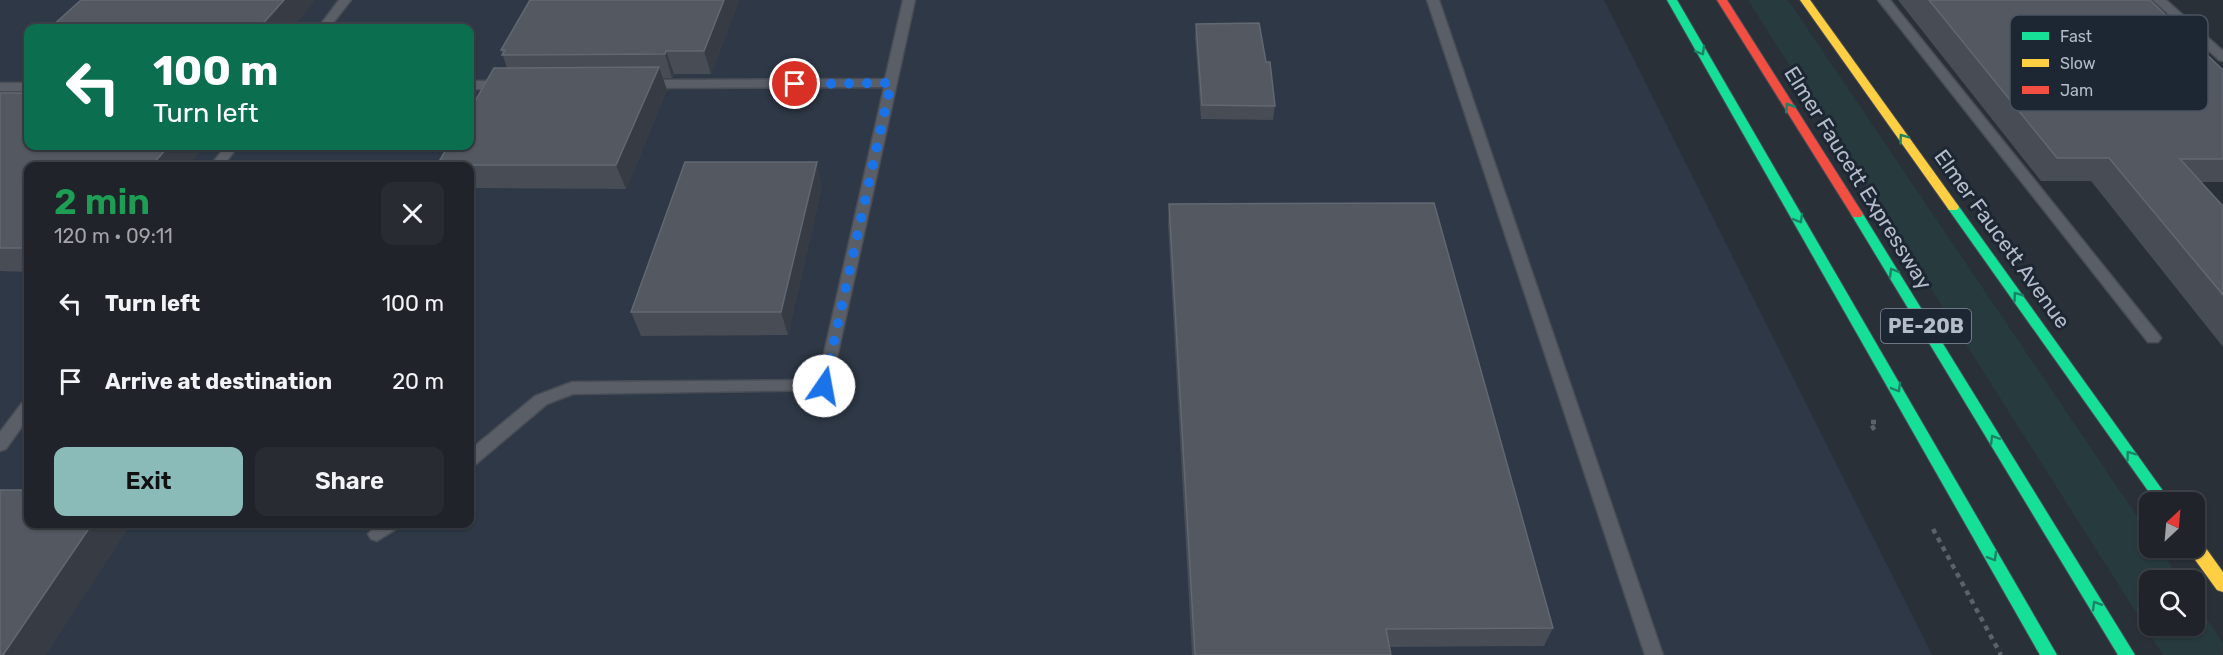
<!DOCTYPE html>
<meta charset="utf-8">
<style>
body{margin:0;font-family:Rubik,sans-serif;background:#282c32;color:#f1f3f6;height:100vh;display:flex;flex-direction:column;font-size:22px;white-space:nowrap}
*{box-sizing:border-box;margin:0}
p{font-size:20px;color:#a2a4a8}
.icon{flex:none;width:33px;height:33px;fill:none;stroke:currentColor;stroke-width:2;stroke-linecap:round;stroke-linejoin:round}
.map{position:relative;flex:1;overflow:hidden}
.side{position:absolute;left:24px;top:162px;width:450px;height:366px;display:flex;flex-direction:column;background:#20242a;border-radius:12px;box-shadow:0 2px 4px #0004,0 0 0 2px #3d4147}
.side>*{flex:none}
.hud{position:absolute;left:24px;top:24px;width:450px;height:126px;border-radius:12px;box-shadow:0 2px 4px #0004,0 0 0 2px #3d4147;background:#0b6e4f;color:#fff;overflow:hidden}
.needle{width:39px;rotate:26deg}
.buttons{position:absolute;left:2139px;top:492px;display:grid;gap:12px}
.buttons a{display:grid;place-items:center;width:66px;height:66px;border-radius:12px;background:#20242a;box-shadow:0 2px 4px #0004,0 0 0 2px #3d4147;font-size:30px}
.pin{position:absolute;display:grid;place-items:center;width:51px;height:51px;color:#fff;margin:-26px;border:3px solid #fff;border-radius:50%;box-shadow:0 2px 6px #0007}
.me{position:absolute;width:66px;margin:-33px;rotate:12deg;stroke-linejoin:round;filter:drop-shadow(0 0 4px #0008)}
.turn{display:flex;align-items:center;gap:21px;height:126px;padding:0 30px;font-size:27px}
.turn .icon{width:78px;height:78px;stroke-width:2.5}
.turn b{display:block;font-size:42px;line-height:51px}
.round{display:grid;place-items:center;flex:none;width:63px;height:63px;border-radius:12px;background:#282c32}
.head{display:flex;align-items:center;justify-content:space-between;height:102px;padding:0 30px}
h1{font-size:36px;font-weight:600;line-height:45px;color:#1e9e55}
.primary-button{display:flex;gap:12px;margin-top:auto;padding:12px 30px}
.primary-button a{flex:1;height:69px;border-radius:12px;background:#8bbbb9;color:#111;font-size:24px;font-weight:600;line-height:69px;text-align:center}
.primary-button a+a{background:#282c32;color:#f1f3f6}
ul{padding:0;list-style:none}
li{display:flex;align-items:center;gap:18px;height:78px;padding:0 30px}
li div{flex:1}
li b{display:block;font-size:22px}
li em{font-style:normal}
.map>svg:first-child{display:block}
.airport{fill:#2e3846;fill-rule:evenodd}
.green{fill:#273a3e}
.lines{fill:none;stroke-linecap:round;stroke-linejoin:round}
.lane-casing{stroke:#484c55;stroke-width:3}
.fast-casing{stroke:#484c55;stroke-width:2}
.slow-casing{stroke:#484c55;stroke-width:2}
.jam-casing{stroke:#484c55;stroke-width:2}
.path{stroke:#5c6268;stroke-width:4.5;stroke-dasharray:5 5;stroke-linecap:butt}
.lane{fill:#5a5e66;fill-rule:evenodd}
.fast{fill:#16e098;fill-rule:evenodd}
.slow{fill:#ffcf43;fill-rule:evenodd}
.jam{fill:#f24e42;fill-rule:evenodd}
.wall{fill:#474c55}
.shaded-wall{fill:#373c44}
.building{fill:#535861;stroke:#626872;stroke-width:1.5}
.oneway{stroke:#1a8366}
.route{stroke:#1a73e8;stroke-width:10;stroke-dasharray:0 18}
.labels{text-anchor:middle;stroke-width:6;stroke-linejoin:round;paint-order:stroke}
.shield{fill:#1d2633;stroke:#878f9c;stroke-width:1.5}
.shield-label{font-size:20px;font-weight:bold;fill:#b4bcc9}
.street-label{font-size:21px;fill:#b4bcc9;stroke:#1d2633}
.key{fill:#1d2633;stroke:#4a5360;stroke-width:1.5}
.key-label{font-size:16px;fill:#b4bcc9}
</style>
<div class="map">
<svg width="2223" height="655" viewBox="0 0 2223 655">
<rect width="100%" height="100%" fill="#2a3038"/>
<path class="airport" d="M0,0H1604L1932,655H0ZM28,28H470V146H28ZM28,166H470V524H28Z"/>
<path class="green" d="M1748,0H1788L2149,534L2150,548H2158L2181,580H2150V626H2194L2195,601L2223,643L2222,655H2163Z"/>
<g class="lines">
<defs>
<g id="lane">
<path d="M339,0H351L329,28H318Z"/>
<path d="M903,0H915L830,390L573,394L547,404L476,464L470,465V450L535,396L572,382L818,380L884,87L645,88L639,84L645,80L885,79Z"/>
<path d="M1427,0H1439L1663,655H1645Z"/>
<path d="M1878,0H1890L2158,334L2161,338L2158,342H2148Z"/>
<path d="M2153,0H2166L2223,51V61L2219,60Z"/>
<path d="M470,81H504L510,85L504,89H470Z"/>
<rect x="0" y="83" width="28" height="8"/>
<path d="M226,146H238L223,166H210Z"/>
<path d="M28,401V418L6,449L0,451V432L22,403Z"/>
<path d="M378,524H399L396,529L377,541L371,539L368,534Z"/>
</g>
<g id="fast">
<path d="M1667,0H1677L2057,655H2040Z"/>
<path d="M1953,203L1957,204L2171,502H2156L1949,210L1947,207Z"/>
<path d="M1857,210L1861,211L2135,655H2118L1851,214Z"/>
</g>
<g id="slow">
<path d="M1800,0H1810L1957,204L1959,207L1957,210H1949Z"/>
<path d="M2194,538L2200,540L2223,572V592L2217,590L2188,550L2187,548H2194Z"/>
</g>
<path id="jam" d="M1717,0H1727L1863,214L1861,217H1853Z"/>
</defs>
<use href="#lane" class="lane-casing"/>
<use href="#fast" class="fast-casing"/>
<use href="#slow" class="slow-casing"/>
<use href="#jam" class="jam-casing"/>
<g class="path">
<path d="M1876,422H1870L1876,433"/>
<path d="M1933,529L2001,655"/>
</g>
<use href="#lane" class="lane"/>
<use href="#fast" class="fast"/>
<use href="#slow" class="slow"/>
<use href="#jam" class="jam"/>
</g>
<g class="wall">
<path d="M530,0H739L711,74H674L672,78H663L667,90L626,189L470,188V166H438L437,165L507,68L501,50Z"/>
<path d="M1898,0H2150L2223,70V182H2201L2223,206V347L2091,181H2041Z"/>
<path d="M1196,24L1275,106L1273,120L1201,119L1195,38Z"/>
<path d="M0,93L28,166V272L0,271Z"/>
<path d="M822,186L788,335L641,336L631,312Z"/>
<path d="M1169,204L1553,628L1544,646L1389,647L1391,655H1192L1168,224Z"/>
</g>
<g class="shaded-wall">
<path d="M284,0H316L292,28H259Z"/>
<path d="M724,0H739L711,74L704,51Z"/>
<path d="M666,51L674,74L672,78L665,54Z"/>
<path d="M659,67L667,90L626,189L616,165Z"/>
<path d="M169,146H205L188,166H151Z"/>
<path d="M817,162L822,186L788,335L781,312Z"/>
<path d="M92,524H131L46,655H3Z"/>
</g>
<g class="building">
<path d="M81,0H284L259,28H50Z"/>
<path d="M530,0H724L704,51H666L665,54L502,55L505,50H501Z"/>
<path d="M1929,0H2150L2223,70V159H2180L2223,206V295L2109,158H2057Z"/>
<path d="M1259,23L1266,62H1270L1275,106L1202,105L1196,24Z"/>
<path d="M659,67L616,165H437L448,146H470V110L494,68Z"/>
<path d="M0,93H28V146H169L151,166H28V248H0Z"/>
<path d="M685,162H817L781,312H631Z"/>
<path d="M1434,203L1553,628L1386,629L1391,655H1195L1169,204Z"/>
<path d="M0,490H28V524H92L3,655H0Z"/>
</g>
<defs><path id="oneway-chevron" d="M-2-3.5L2.5 0L-2 3.5" fill="none" stroke-width="1.6" stroke-linecap="round" stroke-linejoin="round" transform="scale(1.5)"/></defs>
<g class="oneway">
<use href="#oneway-chevron" transform="translate(1701 51) rotate(60)"/>
<use href="#oneway-chevron" transform="translate(1789 107) rotate(-122)"/>
<use href="#oneway-chevron" transform="translate(1903 138) rotate(-126)"/>
<use href="#oneway-chevron" transform="translate(1799 219) rotate(60)"/>
<use href="#oneway-chevron" transform="translate(1893 272) rotate(-121)"/>
<use href="#oneway-chevron" transform="translate(2017 296) rotate(-126)"/>
<use href="#oneway-chevron" transform="translate(1897 388) rotate(60)"/>
<use href="#oneway-chevron" transform="translate(1994 439) rotate(-121)"/>
<use href="#oneway-chevron" transform="translate(2130 455) rotate(-126)"/>
<use href="#oneway-chevron" transform="translate(1993 557) rotate(60)"/>
<use href="#oneway-chevron" transform="translate(2096 605) rotate(-121)"/>
</g>
<g class="lines">
<path class="route" d="M795,84L891,83L824,386"/>
</g>
<g class="labels">
<rect class="shield" x="1881" y="309" width="90" height="34" rx="4.5"/>
<g class="shield-label">
<text x="1926" y="333">PE-20B</text>
</g>
<g class="street-label">
<text transform="translate(1858 178) rotate(58)" y="7">Elmer Faucett Expressway</text>
<text transform="translate(2002 239) rotate(54)" y="7">Elmer Faucett Avenue</text>
</g>
</g>
<rect x="2010" y="15" width="198" height="96" rx="9" class="key"/>
<rect x="2022" y="32" width="27" height="8" fill="#16e098"/>
<rect x="2022" y="59" width="27" height="8" fill="#ffcf43"/>
<rect x="2022" y="86" width="27" height="8" fill="#f24e42"/>
<g class="key-label">
<text x="2060" y="42">Fast</text>
<text x="2060" y="69">Slow</text>
<text x="2060" y="96">Jam</text>
</g>
</svg>
<div class="buttons">
<a><svg class="needle" viewBox="-14 -14 28 28"><path d="M0-13l5 13h-10z" fill="#e53935"/><path d="M0 13l5-13h-10z" fill="#a2a4a8"/></svg></a>
<a><svg class="icon" aria-label="search" viewBox="0 0 24 24"><circle cx="10" cy="10" r="6"/><path d="M15 15l6 6"/></svg></a>
</div>
<div class="pin" style="left:795px;top:84px;background:#d93025"><svg class="icon" aria-label="arrive" viewBox="0 0 24 24"><path d="M6 21V4h12l-3 4 3 4H6"/></svg></div>
<svg class="me" style="left:824px;top:386px" viewBox="-20 -20 40 40"><circle r="19" fill="#fff"/><path d="M0-13L10 11 0 6-10 11z" fill="#1a73e8"/></svg>
<div class="hud">
<div class="turn"><svg class="icon" aria-label="left" viewBox="0 0 24 24"><path d="M17 20v-9H6M10 6l-5 5 5 5"/></svg><div><b>100 m</b>Turn left</div></div>
</div>
<section class="side">
<div class="head"><div><h1>2 min</h1><p>120 m · 09:11</p></div><a class="round"><svg class="icon" aria-label="close" viewBox="0 0 24 24"><path d="M6 6l12 12M18 6L6 18"/></svg></a></div>
<ul>
<li><svg class="icon" aria-label="left" viewBox="0 0 24 24"><path d="M17 20v-9H6M10 6l-5 5 5 5"/></svg><div><b>Turn left</b></div><em>100 m</em></li>
<li><svg class="icon" aria-label="arrive" viewBox="0 0 24 24"><path d="M6 21V4h12l-3 4 3 4H6"/></svg><div><b>Arrive at destination</b></div><em>20 m</em></li>
</ul>
<div class="primary-button"><a>Exit</a><a>Share</a></div>
</section>
</div>
